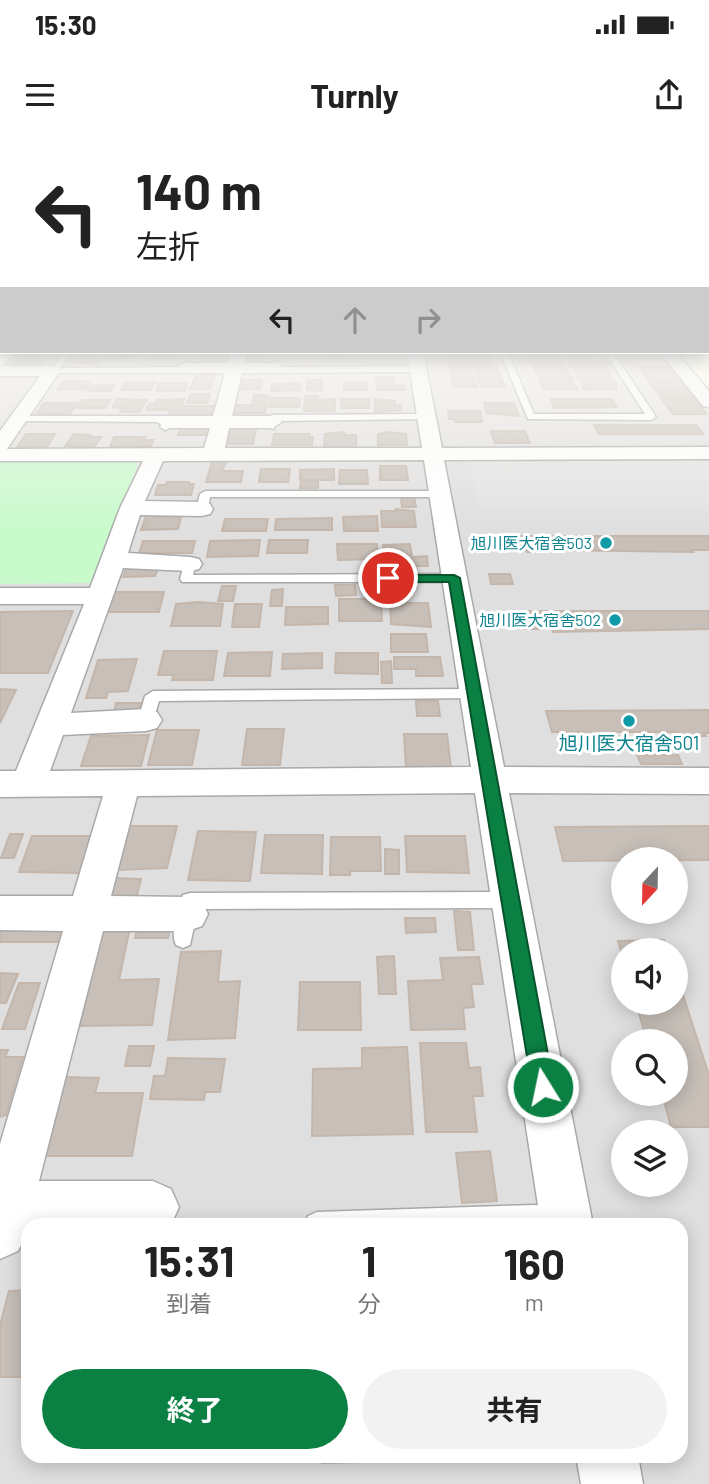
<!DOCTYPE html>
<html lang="ja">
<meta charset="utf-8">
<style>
body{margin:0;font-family:Barlow,"Noto Sans JP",sans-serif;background:#f2f2f2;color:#222;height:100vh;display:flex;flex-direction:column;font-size:26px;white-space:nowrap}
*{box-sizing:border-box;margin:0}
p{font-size:23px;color:#767676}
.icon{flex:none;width:38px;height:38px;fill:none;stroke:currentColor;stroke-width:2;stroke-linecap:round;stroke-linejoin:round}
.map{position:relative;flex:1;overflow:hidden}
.side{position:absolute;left:21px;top:1078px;width:667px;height:245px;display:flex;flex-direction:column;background:#fff;border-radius:21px;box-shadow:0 4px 18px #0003}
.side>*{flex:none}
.top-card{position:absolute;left:0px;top:0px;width:710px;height:214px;box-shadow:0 4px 18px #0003;background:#fff;color:#222;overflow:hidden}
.needle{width:46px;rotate:202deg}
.controls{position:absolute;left:611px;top:707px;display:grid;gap:14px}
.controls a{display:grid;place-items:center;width:77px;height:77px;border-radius:50%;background:#fff;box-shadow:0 4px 18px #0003;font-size:35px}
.pin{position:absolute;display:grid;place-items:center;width:60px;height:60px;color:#fff;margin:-30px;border:4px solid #fff;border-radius:50%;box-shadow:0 2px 7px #0007}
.me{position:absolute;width:77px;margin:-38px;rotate:350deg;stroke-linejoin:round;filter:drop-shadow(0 0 5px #0008)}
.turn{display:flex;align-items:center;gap:24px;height:147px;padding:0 21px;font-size:32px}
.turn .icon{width:91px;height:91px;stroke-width:2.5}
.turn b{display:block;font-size:49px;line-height:60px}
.lanes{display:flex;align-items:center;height:66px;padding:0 21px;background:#0003;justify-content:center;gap:35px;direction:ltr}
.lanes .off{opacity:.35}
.eta{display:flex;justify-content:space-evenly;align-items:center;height:119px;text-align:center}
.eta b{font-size:42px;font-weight:700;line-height:49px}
.primary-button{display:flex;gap:14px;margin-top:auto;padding:14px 21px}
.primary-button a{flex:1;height:80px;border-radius:42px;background:#0b8043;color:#fff;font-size:28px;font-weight:700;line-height:80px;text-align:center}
.primary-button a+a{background:#f2f2f2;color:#222}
.status{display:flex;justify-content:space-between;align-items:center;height:49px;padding:0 35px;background:#fff;direction:ltr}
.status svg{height:19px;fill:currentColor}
header{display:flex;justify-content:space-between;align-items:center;height:91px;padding:0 21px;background:#fff;font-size:32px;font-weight:700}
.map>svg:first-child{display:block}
.residential{fill:#e0dfdf;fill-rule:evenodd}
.education{fill:#ffffe5}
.park{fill:#c8facc}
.parking{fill:#e2e2e2}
.building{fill:#c7bfb8;stroke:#c4b6ab;stroke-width:2}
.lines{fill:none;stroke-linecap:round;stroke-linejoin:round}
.lane-casing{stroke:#a9a9a9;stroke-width:3}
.street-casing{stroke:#a9a9a9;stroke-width:3}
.lane{fill:#fff;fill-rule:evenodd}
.street{fill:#fff;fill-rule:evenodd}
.route{fill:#0b8043;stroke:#07532c;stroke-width:2}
.culture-dot{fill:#0f9aa8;stroke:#fff;stroke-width:2.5}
.labels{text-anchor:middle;stroke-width:6;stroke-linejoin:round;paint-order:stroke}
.far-culture-label{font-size:16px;fill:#0d838f;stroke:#fff;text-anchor:end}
.culture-label{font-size:19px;fill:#0d838f;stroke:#fff}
</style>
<div class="status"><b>15:30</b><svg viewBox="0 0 49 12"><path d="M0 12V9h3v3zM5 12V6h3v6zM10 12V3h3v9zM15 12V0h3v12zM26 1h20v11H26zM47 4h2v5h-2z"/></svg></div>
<header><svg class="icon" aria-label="menu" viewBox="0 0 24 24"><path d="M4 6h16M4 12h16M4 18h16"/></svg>Turnly<svg class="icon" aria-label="share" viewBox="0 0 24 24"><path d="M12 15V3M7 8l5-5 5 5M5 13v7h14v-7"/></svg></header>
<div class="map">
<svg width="709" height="1344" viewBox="0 0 709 1344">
<rect width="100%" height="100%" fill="#f2efe9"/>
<path class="residential" d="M0,202L2,212H709V202V1344H0ZM623,719H676V772H623ZM623,810H676V863H623ZM623,901H676V954H623ZM623,992H676V1045H623ZM28,1085H681V1316H28Z"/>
<path class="education" d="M709,202V251L677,212H709Z"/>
<path class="park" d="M140,319L91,443L0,444V320Z"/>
<path class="parking" d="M469,321L709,322V371H480Z"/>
<g class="building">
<path d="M112,212H139L135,217L106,219Z"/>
<path d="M156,212H176L172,219H152Z"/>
<path d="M247,212H265L262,224H243Z"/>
<path d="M328,212H343V219H327Z"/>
<path d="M449,212H487L493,223L492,225H452L449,223Z"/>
<path d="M562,212H595L596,214H586L590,221L612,222L613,225H569Z"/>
<path d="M23,213H39L34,218H46L41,224H13Z"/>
<path d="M204,214L215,215H227L224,224H199Z"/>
<path d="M558,215L564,225H530L526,216Z"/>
<path d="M79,216L101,217L96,224L74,223Z"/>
<path d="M449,226H470L477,247H454Z"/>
<path d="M474,226H496L505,247H481Z"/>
<path d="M570,226H603L610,233L609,237H576L578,235Z"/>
<path d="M534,227H566L567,229H564L572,237H539Z"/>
<path d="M639,227H670L680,241H649Z"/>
<path d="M196,235H215L210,249H190Z"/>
<path d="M376,237H394L395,246L404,245L405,250H377Z"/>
<path d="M539,238H572L573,240H570L578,249H544Z"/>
<path d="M577,238H610L616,243V249H583L582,247H585L581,240Z"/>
<path d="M243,240H262L260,249H240Z"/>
<path d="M307,240H322V251L307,250Z"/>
<path d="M64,241H78L90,242L86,249H58Z"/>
<path d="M125,242H155L151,250H121Z"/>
<rect x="344" y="242" width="23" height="8"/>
<path d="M650,242H682L694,257L672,255L673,257H661Z"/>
<path d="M159,243H188L185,251H156Z"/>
<path d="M301,243L300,250L271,251L272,244Z"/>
<path d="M92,245H114L111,251H88Z"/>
<path d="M191,254H210L207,263H187Z"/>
<path d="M254,255H268L265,273H232L234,265H252Z"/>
<path d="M305,256H318L317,260L335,259V271H304Z"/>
<path d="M270,258H300L299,267H269Z"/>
<path d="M661,258H695L707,274H673Z"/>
<path d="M117,259L147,260L140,272H120L122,268L113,267Z"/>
<path d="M184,259L178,274H169L171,270H146L149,264H155L157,260Z"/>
<rect x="341" y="259" width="28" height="9"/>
<path d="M375,259L395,261V265H401V270L375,272Z"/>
<path d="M551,259H612L617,267L554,268Z"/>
<path d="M82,260H110L105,268H77Z"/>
<path d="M44,263H77L70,274H36Z"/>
<path d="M484,263H514L519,276L487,273Z"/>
<path d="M184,266H213L210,276H180Z"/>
<path d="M448,271H480L482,282H455L454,279H449Z"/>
<path d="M594,285H696L703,294H599Z"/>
<path d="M182,286H208L205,295H178Z"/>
<path d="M230,289H256L253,304H225Z"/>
<path d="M491,291H525L530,303H495Z"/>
<path d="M344,292V295H356V307H324L325,294Z"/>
<path d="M388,292L406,294L407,305H378V294Z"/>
<path d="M26,294H55L47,307H17Z"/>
<path d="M74,294L90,295L88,297H101L94,307L65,306Z"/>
<path d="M274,294H309V297H313L312,305H272Z"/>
<path d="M114,297H145L143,300H153L151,306L110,307Z"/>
<path d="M213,319L228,320L221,331H243L241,342H206Z"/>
<path d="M380,326H406L408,340H380Z"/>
<path d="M261,329H290L288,342H259Z"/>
<path d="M334,329V340H300V330Z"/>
<path d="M340,330H367L368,344H339Z"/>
<path d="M301,341H318V348H300Z"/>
<path d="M167,342H189V344H194L191,355H155L158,345H166Z"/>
<path d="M414,357L416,367H402L401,358Z"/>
<path d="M396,369L414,371L416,387H382L381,371H397Z"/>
<path d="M147,373H159L157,377H181L178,389L141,390Z"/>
<path d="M377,376L378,391H344L343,377Z"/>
<path d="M332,378V390H275L276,379Z"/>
<path d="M225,379H268L266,391H222Z"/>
<path d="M501,396H709V410H691L693,412L548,410L549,412H527L526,410H504Z"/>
<path d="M260,400L258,416L207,417L210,401Z"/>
<path d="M269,400H308L307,413H267Z"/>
<path d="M143,401H195L192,413H139Z"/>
<path d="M337,404H377L378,419L338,420Z"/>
<path d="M410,404L412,417L427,416L428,426H410L409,420H385L383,405Z"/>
<path d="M126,429H158L155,436L123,437Z"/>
<path d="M489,434H510L513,444H491Z"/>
<path d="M335,445H355L356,455L336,456Z"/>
<path d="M222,446H236L233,461H218Z"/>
<path d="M283,449L282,466H270L272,450Z"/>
<path d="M112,452H164L159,472H105Z"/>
<path d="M339,459H381L382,481H339Z"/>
<path d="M198,462L223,464L220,486H171L176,464Z"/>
<path d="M390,463H428L431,487L391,484Z"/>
<path d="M235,464H262L259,487H232Z"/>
<path d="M286,467H328V484L285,485Z"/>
<path d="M73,471L48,533H0V472Z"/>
<path d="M519,471H709V489L553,492L552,489H524Z"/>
<path d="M391,494H426L428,512H391Z"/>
<path d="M164,511H217L213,540H172L174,535H158Z"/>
<path d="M272,512L270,536H224L228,513Z"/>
<path d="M322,513V528L282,529L283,514Z"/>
<path d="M336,513H378V534L335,533Z"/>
<path d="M394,517H440L443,536H416V529H394Z"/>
<path d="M137,519L128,551L108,552L106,558H86L98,520Z"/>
<path d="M391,521L392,543H382L381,522Z"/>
<path d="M0,549L16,550L0,583Z"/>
<path d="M416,561H438L440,576H417Z"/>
<path d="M116,563H141L139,571L114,572Z"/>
<path d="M709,570V593H704L706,596L679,597L678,592H611L612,596L584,597L583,592H552L546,571Z"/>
<path d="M247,589H284L280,625H242Z"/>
<path d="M157,590H199L192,625H148Z"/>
<path d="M404,594H447L451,628H406Z"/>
<path d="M149,595L141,626H81L91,596Z"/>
<path d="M637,615H678L682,624H641Z"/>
<path d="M130,686H177L167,728L118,730Z"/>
<path d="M709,686V720L563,721L555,687Z"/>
<path d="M198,691L256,692L250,741L188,740Z"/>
<path d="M10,694H23L14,718H1Z"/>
<path d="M265,695H323L322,734L261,733Z"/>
<path d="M32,696H93L82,733L19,732Z"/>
<path d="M405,696H465L469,733L407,732Z"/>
<path d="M331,697H380L381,731H350V735H330Z"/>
<path d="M385,709L399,710V734H385Z"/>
<path d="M112,738L141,739L135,763H104Z"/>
<path d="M454,771L470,772L474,810H458Z"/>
<path d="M405,778H435L436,792L406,793Z"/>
<path d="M67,782L61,802H0V783Z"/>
<path d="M131,783L119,840L159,839L152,885L80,886L104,784Z"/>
<path d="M138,784H171L168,798H135Z"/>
<path d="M664,800L668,810H623V818L618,801Z"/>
<path d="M221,811L218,842L240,841L235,898L168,900L181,812Z"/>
<path d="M394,816L396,854H379L377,817Z"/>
<path d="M479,817L483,844H471L474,867L463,868L465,889L411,890L408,841L443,840L440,818Z"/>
<path d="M0,833L18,834L6,863H0Z"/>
<path d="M676,834L709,935V987H671L662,954H676V901H647L636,863H676Z"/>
<path d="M300,842H360L361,890H298Z"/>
<path d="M19,843H40L25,889H2Z"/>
<path d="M420,903H466L469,928L480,927L483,956H473L477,992H426Z"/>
<path d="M129,906H154L150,926H125Z"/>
<path d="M407,907L413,994L312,996L313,929L362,928V908Z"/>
<path d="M0,910H8L5,917H23L6,975L0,977Z"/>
<path d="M168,918L225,919L220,952H205L204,960L150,959L154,936H165Z"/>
<path d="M65,937L99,938L95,953H143L132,1016H45Z"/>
<path d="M490,1011L497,1061L462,1063L456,1013Z"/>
<path d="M28,1150V1237H0V1185L9,1151Z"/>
<path d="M322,1316H408V1321L322,1323Z"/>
</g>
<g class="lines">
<defs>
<g id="lane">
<path d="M8,212H16L0,228V220Z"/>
<path d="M64,212H72L61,228L180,227L185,222L189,225L183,233H49Z"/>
<path d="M500,212H508L534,274H645L605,212H613L656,277L651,280L528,279Z"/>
<path d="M277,222L281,224V227L418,226L422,229L418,232L276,233L272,230L273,224Z"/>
<path d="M426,274L429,275V279L276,281L274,289L266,287L267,278L272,275Z"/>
<path d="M19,276H168L173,279L168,289L165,290L160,287L162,282L16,281L14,279Z"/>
<path d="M205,351H440L445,354L440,357H210L208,369L202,372L196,369L200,354Z"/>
<path d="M190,420L196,424L193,435L454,434L460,438L454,442H182L180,439L184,424Z"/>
<path d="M475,549L480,550L483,554L480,558L159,561L152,584L146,585L138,580L145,556L153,551Z"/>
<path d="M510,752L517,754L520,760L517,766L510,768L198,769L190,805L183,808L176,805C170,793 177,767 183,755L190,753Z"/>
<path d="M534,1065L563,1067L572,1071L576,1080L574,1085H304L308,1076L317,1072Z"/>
</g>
<g id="street">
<path d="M231,212H247L244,223H276L284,228L276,233H242L232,276H272L282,282L272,288H229L225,308H422L407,212H423L442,308L709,307V319L444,320L504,627L709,628V654L509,653L593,1085H541L475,653L137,656L111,756L188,757L202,762L208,774L202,786L188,791H103L39,1041H153L171,1049L179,1067L171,1085H28V1092L18,1111L0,1119V1004L63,791L0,790V756H73L103,656L0,657V631H16L84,464H0V448H90L120,368L143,321H0V291L40,236H0V226H52L60,231L7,309L204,308L210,288H167L157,282L167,276H213L225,233H184L176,228L184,223H228ZM424,320L471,627L50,631L63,595L146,591L157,588L162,580L157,572L146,569L71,573L123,428L190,431L199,429L202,424L199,419L190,417L128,413L140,375L202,376L210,374L213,369L210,364L202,362L145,361L163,321Z"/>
<path d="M660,212H676L709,251V267L703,266Z"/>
<path d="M576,1316H638L643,1344H581Z"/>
</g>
</defs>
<use href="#lane" class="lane-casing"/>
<use href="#street" class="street-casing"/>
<use href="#lane" class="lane"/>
<use href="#street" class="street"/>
</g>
<linearGradient id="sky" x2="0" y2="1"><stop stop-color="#8fc0e4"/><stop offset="0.52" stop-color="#f9f8f5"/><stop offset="1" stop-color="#f9f8f5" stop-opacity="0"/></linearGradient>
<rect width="709" height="390" fill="url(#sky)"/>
<path class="route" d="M454,435L460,438L554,947L550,954L543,957L536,954L532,947L449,442H388L382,438L388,435Z"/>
<g class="culture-dot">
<circle cx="606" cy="403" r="7"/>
<circle cx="615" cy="480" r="7"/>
<circle cx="629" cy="581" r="7"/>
</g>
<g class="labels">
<g class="far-culture-label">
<text x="592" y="409">旭川医大宿舎503</text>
<text x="601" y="486">旭川医大宿舎502</text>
</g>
<g class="culture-label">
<text x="629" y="610">旭川医大宿舎501</text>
</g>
</g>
</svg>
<div class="controls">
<a><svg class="needle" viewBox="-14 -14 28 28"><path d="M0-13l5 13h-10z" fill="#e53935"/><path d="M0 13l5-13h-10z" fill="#767676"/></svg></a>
<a><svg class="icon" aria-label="sound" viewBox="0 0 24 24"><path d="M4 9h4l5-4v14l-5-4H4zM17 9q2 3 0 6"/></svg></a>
<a><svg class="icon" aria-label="search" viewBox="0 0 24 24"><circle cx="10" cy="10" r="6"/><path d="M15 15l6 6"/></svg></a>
<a><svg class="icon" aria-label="layers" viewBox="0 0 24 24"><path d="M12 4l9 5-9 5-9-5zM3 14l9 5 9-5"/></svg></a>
</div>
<div class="pin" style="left:388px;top:438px;background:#d93025"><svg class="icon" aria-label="arrive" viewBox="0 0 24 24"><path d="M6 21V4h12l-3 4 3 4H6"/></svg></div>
<svg class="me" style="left:543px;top:947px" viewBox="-20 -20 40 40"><circle r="17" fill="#0b8043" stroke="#fff" stroke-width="3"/><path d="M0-11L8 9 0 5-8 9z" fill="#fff"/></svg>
<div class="top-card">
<div class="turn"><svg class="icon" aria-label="left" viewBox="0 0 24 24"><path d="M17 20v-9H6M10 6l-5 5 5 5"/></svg><div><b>140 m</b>左折</div></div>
<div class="lanes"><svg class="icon" aria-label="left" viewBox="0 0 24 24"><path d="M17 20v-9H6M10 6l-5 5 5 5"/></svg><svg class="icon off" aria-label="ahead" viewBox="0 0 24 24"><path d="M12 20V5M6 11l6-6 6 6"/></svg><svg class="icon off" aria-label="right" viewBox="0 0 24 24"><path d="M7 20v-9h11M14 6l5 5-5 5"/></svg></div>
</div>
<section class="side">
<div class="eta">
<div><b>15:31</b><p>到着</p></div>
<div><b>1</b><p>分</p></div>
<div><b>160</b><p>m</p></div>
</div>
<div class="primary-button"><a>終了</a><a>共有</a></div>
</section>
</div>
